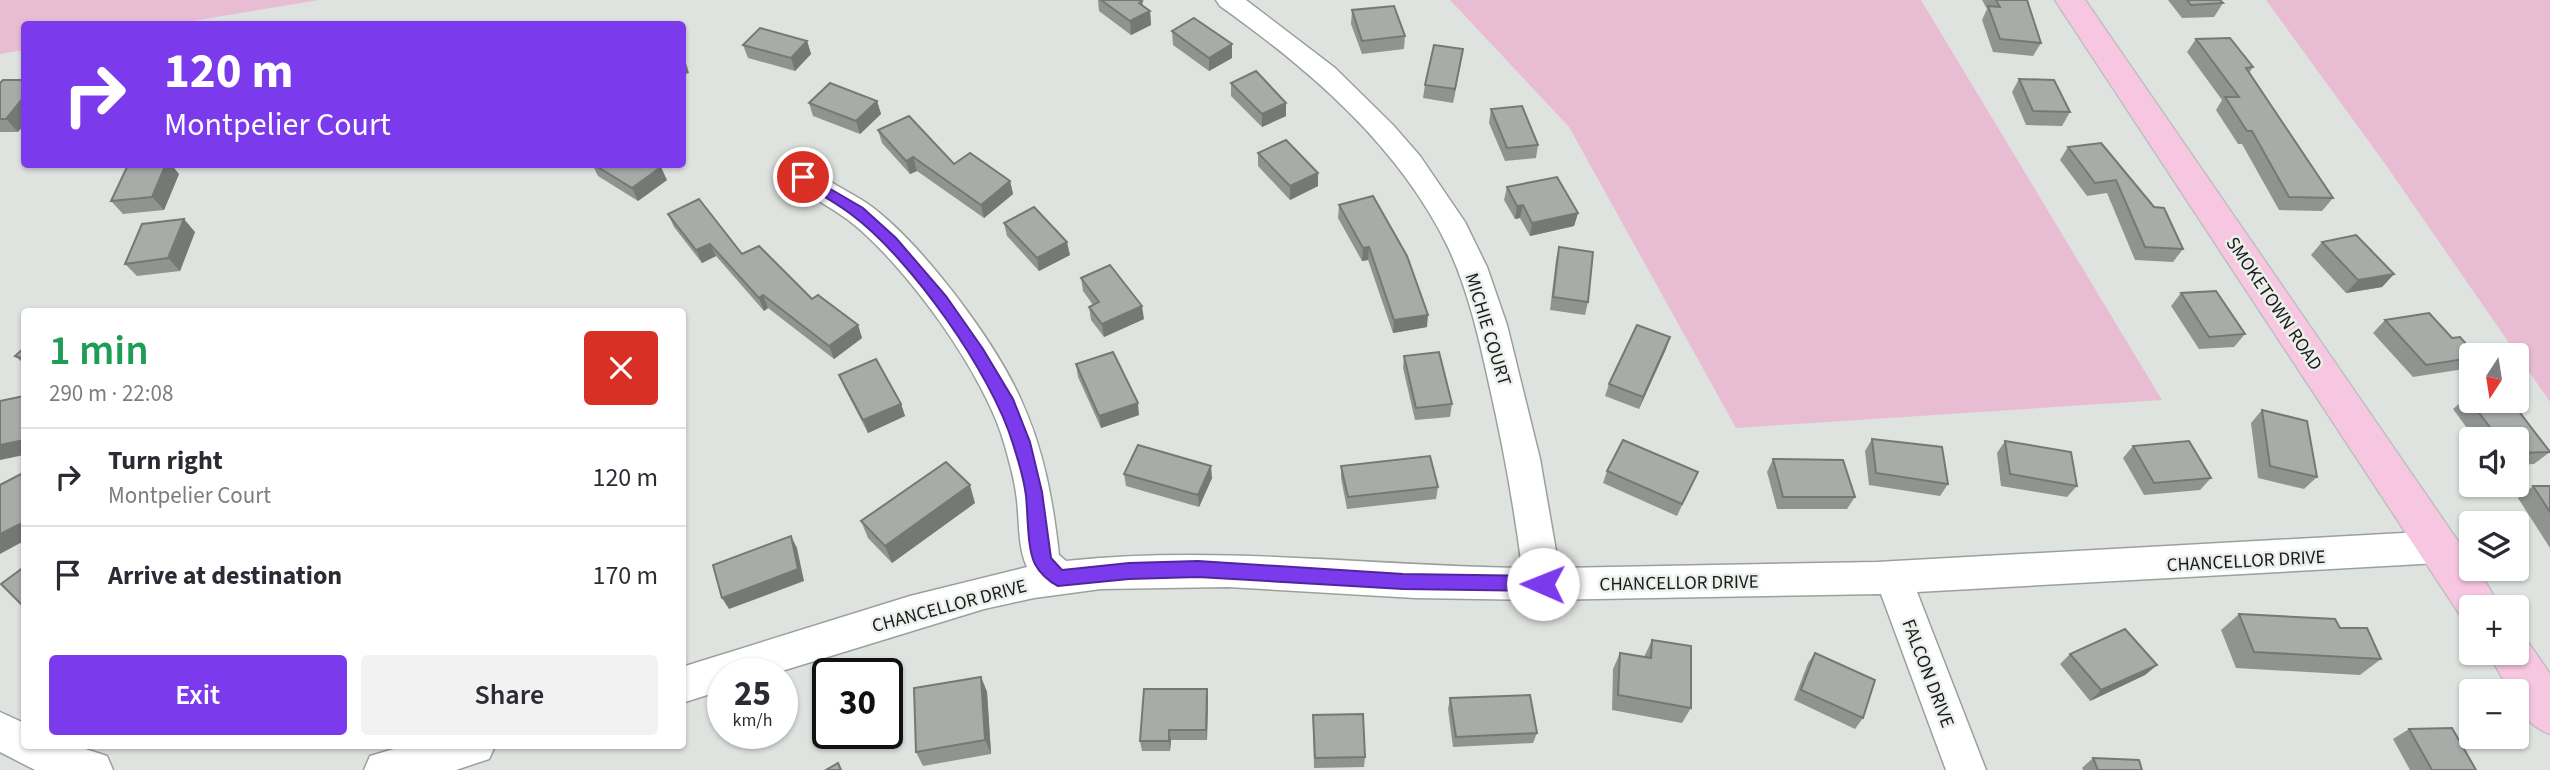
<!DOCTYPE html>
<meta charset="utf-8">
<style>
body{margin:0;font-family:"Source Sans 3",sans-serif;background:#f2f2f3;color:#2b2b33;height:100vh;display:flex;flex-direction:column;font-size:26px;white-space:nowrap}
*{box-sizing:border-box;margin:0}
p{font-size:23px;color:#7c7c81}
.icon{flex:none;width:38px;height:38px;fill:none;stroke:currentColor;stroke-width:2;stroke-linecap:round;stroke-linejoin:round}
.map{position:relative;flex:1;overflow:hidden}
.side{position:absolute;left:21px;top:308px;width:665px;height:441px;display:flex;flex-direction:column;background:#fff;border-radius:7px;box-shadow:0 2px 5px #0004}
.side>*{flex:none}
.banner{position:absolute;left:21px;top:21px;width:665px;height:147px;border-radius:7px;box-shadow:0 2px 5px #0004;background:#7c3aed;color:#fff;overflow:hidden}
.needle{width:46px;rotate:192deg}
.controls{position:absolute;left:2459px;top:343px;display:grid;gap:14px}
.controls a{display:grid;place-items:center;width:70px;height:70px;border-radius:7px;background:#fff;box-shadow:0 2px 5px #0004;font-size:35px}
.speed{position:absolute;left:707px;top:658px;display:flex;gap:14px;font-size:35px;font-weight:700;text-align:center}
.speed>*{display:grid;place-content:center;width:91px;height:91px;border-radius:50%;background:#fff;box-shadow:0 2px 5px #0004;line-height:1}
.speed small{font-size:18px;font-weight:400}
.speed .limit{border:4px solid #111;border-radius:10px;background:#fff;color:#111}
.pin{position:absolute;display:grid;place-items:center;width:60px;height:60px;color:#fff;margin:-30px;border:4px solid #fff;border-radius:50%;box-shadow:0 2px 7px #0007}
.me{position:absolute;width:77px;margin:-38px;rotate:271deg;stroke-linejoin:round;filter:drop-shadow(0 0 5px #0008)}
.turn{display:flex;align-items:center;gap:24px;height:147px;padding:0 28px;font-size:32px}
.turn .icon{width:91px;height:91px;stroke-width:2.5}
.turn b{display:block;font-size:49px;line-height:60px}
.round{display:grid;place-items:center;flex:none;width:74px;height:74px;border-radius:7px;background:#f2f2f3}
.overview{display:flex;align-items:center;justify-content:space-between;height:119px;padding:0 28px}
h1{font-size:42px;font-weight:600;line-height:52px;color:#1e9e55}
.action{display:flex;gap:14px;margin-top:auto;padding:14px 28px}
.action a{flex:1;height:80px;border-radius:7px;background:#7c3aed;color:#fff;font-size:28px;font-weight:600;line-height:80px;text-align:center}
.action a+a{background:#f2f2f3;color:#2b2b33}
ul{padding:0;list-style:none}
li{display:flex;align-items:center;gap:21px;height:98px;padding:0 28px;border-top:2px solid #e1e1e2}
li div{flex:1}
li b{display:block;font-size:26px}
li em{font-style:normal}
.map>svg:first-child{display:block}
.green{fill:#e8bdd3}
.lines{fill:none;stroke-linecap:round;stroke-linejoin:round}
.minor-casing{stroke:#9ca09c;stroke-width:3}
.major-casing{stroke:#bfbfbf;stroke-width:3}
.minor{fill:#fff;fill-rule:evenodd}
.major{fill:#f7c7e1;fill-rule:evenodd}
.wall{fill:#909490}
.shaded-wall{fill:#767876}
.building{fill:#a8aca8;stroke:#767876;stroke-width:2}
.route{fill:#7c3aed;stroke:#51269a;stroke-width:2}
.labels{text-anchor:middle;stroke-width:5;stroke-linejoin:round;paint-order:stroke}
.street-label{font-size:19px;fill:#1b1c1b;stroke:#ecf0ec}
</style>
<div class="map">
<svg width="2550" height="770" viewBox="0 0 2550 770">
<rect width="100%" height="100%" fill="#dfe3df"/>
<g class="green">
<path d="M0,0H319L175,24H24V50L0,54Z"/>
<path d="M1450,0H1921L2162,400L1736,428L1569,127Z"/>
<path d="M2266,0H2550V402L2383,161Z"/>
</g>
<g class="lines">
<defs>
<g id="minor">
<path d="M1216,0H1246L1335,68L1393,125L1420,156L1465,222L1487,267L1507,325L1540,459L1559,568L1877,562L2439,531L2452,536L2457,547L2452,558L2439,563L1917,592L1986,770H1946L1881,594L1540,600L1415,598L1228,587L1101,589L1034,598L984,609L772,674H723V690L682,703V667L910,596L1027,567C1017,546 1020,516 1016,493C1014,477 1009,461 1005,446C987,377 904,262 847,219C830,207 811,196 793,185L788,178L793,171C810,166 821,176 836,185C846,191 858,197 868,204C920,241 995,341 1021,400C1044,450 1053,501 1059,555L1066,561C1217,545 1370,566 1522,568C1514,506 1503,445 1489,384C1479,338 1468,290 1448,247C1399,146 1309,69 1220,6Z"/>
<path d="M0,712L24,723V746H76L107,756L113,770H35L0,752Z"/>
<path d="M404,746H495L489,759L456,770H364L370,756Z"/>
</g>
<g id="major">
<path d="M2055,0H2085L2471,560V569H2477L2501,607H2471V623L2464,621Z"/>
<path d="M2516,635L2526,639L2550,674V734C2532,727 2516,712 2516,691H2510L2488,653H2516Z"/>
</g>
</defs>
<use href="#minor" class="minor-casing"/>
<use href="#major" class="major-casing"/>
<use href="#minor" class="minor"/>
<use href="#major" class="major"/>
</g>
<g class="wall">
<path d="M1098,0H1140L1142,1L1143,6L1150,11L1151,25L1131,35L1099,11Z"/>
<path d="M1982,0H2027L2041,43L2033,56L1993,52L1982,20L1987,9Z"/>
<path d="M2168,0H2220L2223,3L2214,17L2182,18Z"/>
<path d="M1352,10L1405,36L1404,49L1362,54L1351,24Z"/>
<path d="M1172,31L1232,44V58L1209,71L1173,45Z"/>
<path d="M2196,39L2253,67L2249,73L2333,198L2322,211L2279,210L2242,144H2238L2216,110L2222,100L2187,52Z"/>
<path d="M807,41L811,54L795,71L748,58L743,45Z"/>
<path d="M1463,49L1453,103L1423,98L1425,85Z"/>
<path d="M2019,79L2070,112L2062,126L2026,125L2012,92Z"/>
<path d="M0,83L18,132H0Z"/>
<path d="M1231,83L1286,103V116L1262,127L1231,96Z"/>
<path d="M877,101L881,114L860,134L813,116L809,103Z"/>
<path d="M1491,109L1538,145L1536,158L1505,161L1489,123Z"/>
<path d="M878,130L954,164L1010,181L1013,194L984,218L917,171L910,174L882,143Z"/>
<path d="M2068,147L2154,207L2183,249L2173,262L2135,260L2107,193L2087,196L2060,160Z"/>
<path d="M1258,153L1318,173V186L1290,200L1258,166Z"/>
<path d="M592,164H656L667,180L638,201L598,176Z"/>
<path d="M179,174L164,210L123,214L111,201Z"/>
<path d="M1507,187L1578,213L1574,226L1530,236L1520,218L1515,219L1504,200Z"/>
<path d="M1339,205L1427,327L1393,333L1368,260L1362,261L1338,218Z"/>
<path d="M668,214L742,254L812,299L858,325L862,338L834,359L768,308L764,311L716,256L702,263L674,227Z"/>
<path d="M1004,223L1070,255L1039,271L1007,236Z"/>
<path d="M195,232L180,271L137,276L125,264Z"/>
<path d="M2322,242L2394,274L2382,287L2346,293L2311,255Z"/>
<path d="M1559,247L1588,302L1585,315L1550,310L1556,260Z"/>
<path d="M1081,278L1144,319L1104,337L1091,320L1089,307L1093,305L1083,291Z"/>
<path d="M2181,293L2245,334L2234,347L2199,349L2171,306Z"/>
<path d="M2385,320L2452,338L2471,355V363L2464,369L2413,377L2373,333Z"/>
<path d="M24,348V364L15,356Z"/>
<path d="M1666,349L1639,409L1605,396L1609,384Z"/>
<path d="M1404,356L1452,404L1450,417L1415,420L1403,368Z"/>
<path d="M1076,364L1139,415L1101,428L1078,377Z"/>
<path d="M839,375L901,404L905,416L868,433L844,387Z"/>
<path d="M2467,397L2550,452L2534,464L2516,465V439H2475L2453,409Z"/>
<path d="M2262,410L2317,477L2304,489L2258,478L2251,423Z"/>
<path d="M1872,439L1948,484L1940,496L1869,485L1865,451Z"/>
<path d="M2005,441L2077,486L2067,497L2001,486L1997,453Z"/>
<path d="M2133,446L2211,478L2200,490L2144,495L2123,458Z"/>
<path d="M1773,459L1855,497L1847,509H1777L1767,472Z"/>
<path d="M1341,466L1438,487L1436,499L1347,509L1341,478Z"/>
<path d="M1607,471L1698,472L1677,516L1603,483Z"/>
<path d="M1124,474L1212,478L1199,507L1126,486Z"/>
<path d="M2533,486H2550V548L2518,498Z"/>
<path d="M975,503L892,563L868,538L861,521Z"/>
<path d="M2239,614L2340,628L2381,659L2360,675L2236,668L2221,630Z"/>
<path d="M1652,640L1691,708L1682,723L1612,710L1613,669L1620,653L1644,657Z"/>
<path d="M1815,653L1863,718L1855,729L1794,700L1808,663Z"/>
<path d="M2070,654L2157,665L2145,675L2090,701L2060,664Z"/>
<path d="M981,677L987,692L991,754L923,766L916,752Z"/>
<path d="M1207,689L1208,699L1207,740H1171L1170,751H1142L1140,741Z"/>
<path d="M1450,698L1537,733L1533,743L1453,747L1448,709Z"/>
<path d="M1313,715L1365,757L1364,767L1314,768Z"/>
<path d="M2409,729L2476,770H2410L2393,739Z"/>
<path d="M2093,758L2142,770H2083L2082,768Z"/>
</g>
<g class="shaded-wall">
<path d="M1142,1L1144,15L1150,11L1151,25L1131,35L1130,21L1139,3Z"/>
<path d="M807,41L811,54L795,71L791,58Z"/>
<path d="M1232,44V58L1209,71V58Z"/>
<path d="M1463,49L1461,62L1453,103L1455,89Z"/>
<path d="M682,50L689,73L682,75Z"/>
<path d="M24,97V125L18,132L6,119Z"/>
<path d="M877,101L881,114L860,134L856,121Z"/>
<path d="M1286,103V116L1262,127V114Z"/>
<path d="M913,157L917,171L910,174L906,161Z"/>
<path d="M166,164H171L179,174L164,210L152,197Z"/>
<path d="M661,167L667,180L638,201L632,188Z"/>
<path d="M1318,173V186L1290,200V186Z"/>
<path d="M1010,181L1013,194L984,218L981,205Z"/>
<path d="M1523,205L1520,218L1515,219L1517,206Z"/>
<path d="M1578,213L1574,226L1530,236L1532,223Z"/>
<path d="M184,219L195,232L180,271L168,258Z"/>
<path d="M1067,242L1070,255L1039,271L1037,258Z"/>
<path d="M710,244L716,256L702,263L696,250Z"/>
<path d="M1369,247L1368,260L1362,261L1363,248Z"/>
<path d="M2394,274L2382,287L2346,293L2358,280Z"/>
<path d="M763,295L768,308L764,311L759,298Z"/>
<path d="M1142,306L1144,319L1104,337L1102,324Z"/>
<path d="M1428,315L1427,327L1393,333L1394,320Z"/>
<path d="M858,325L862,338L834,359L829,346Z"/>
<path d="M1670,337L1666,349L1639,409L1643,397Z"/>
<path d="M1138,403L1139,415L1101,428L1099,416Z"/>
<path d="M901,404L905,416L868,433L863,420Z"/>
<path d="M24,440V455L0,460V445Z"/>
<path d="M1211,466L1212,478L1199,507L1198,495Z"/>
<path d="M970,485L975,503L892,563L885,546Z"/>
<path d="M24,522V541L0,554V534Z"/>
<path d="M791,536L797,548L804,581L729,609L722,598Z"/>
<path d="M2157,665L2145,675L2090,701L2101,690Z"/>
<path d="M981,677L987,692L991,754L985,740Z"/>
<path d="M1207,689L1208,699L1207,740L1206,730Z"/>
<path d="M1169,730L1171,740L1170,751L1169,741Z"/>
</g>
<g class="building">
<path d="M1101,0H1140L1142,1L1139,3L1150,11L1130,21Z"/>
<path d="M1996,0H2027L2041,43L2000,39L1988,6L2000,7Z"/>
<path d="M2187,0H2220L2223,3L2191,5Z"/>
<path d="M1394,6L1405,36L1362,41L1352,10Z"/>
<path d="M1194,18L1232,44L1209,58L1172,31Z"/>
<path d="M760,28L807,41L791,58L743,45Z"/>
<path d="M2230,38L2253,67L2246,68L2333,198L2289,197L2252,131H2247L2225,97H2239L2196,39Z"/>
<path d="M1434,45L1463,49L1455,89L1425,85Z"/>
<path d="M1256,71L1286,103L1262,114L1231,83Z"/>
<path d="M2019,79L2054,80L2070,112L2033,111Z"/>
<path d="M3,80H24V97L6,119H0V83Z"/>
<path d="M830,83L877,101L856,121L809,103Z"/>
<path d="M1522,106L1538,145L1507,148L1491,109Z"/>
<path d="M909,116L954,164L970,153L1010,181L981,205L913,157L906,161L878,130Z"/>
<path d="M1286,140L1318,173L1290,186L1258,153Z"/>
<path d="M2101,143L2154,207L2164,208L2183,249L2145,247L2116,180L2095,183L2068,147Z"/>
<path d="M134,164H166L152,197L111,201L128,165Z"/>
<path d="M593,164H656L661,167L632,188Z"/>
<path d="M1557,177L1578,213L1532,223L1523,205L1517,206L1507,187Z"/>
<path d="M1373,196L1407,256L1428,315L1394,320L1369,247L1363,248L1339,205Z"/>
<path d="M699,199L742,254L759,246L812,299L818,295L858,325L829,346L763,295L759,298L710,244L696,250L668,214Z"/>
<path d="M1034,207L1067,242L1037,258L1004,223Z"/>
<path d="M184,219L168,258L125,264L142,224Z"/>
<path d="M2356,235L2394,274L2358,280L2322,242Z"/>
<path d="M1559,247L1593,252L1588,302L1553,297Z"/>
<path d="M1110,265L1142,306L1102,324L1089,307L1099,302L1081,278Z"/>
<path d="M2216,291L2245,334L2209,337L2181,293Z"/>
<path d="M2429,313L2452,338L2460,337L2476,355H2471V358L2426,365L2385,320Z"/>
<path d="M1637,325L1670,337L1643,397L1609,384Z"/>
<path d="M24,348V359L15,356Z"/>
<path d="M1113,352L1138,403L1099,416L1076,364Z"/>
<path d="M1439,352L1452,404L1416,408L1404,356Z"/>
<path d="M876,359L901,404L863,420L839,375Z"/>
<path d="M24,396V440L0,445V401Z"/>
<path d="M2467,397H2471V401H2511L2550,452L2516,453V439H2499Z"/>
<path d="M2262,410L2307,421L2317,477L2270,466Z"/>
<path d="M1872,439L1942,447L1948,484L1876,473Z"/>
<path d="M1623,440L1698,472L1682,504L1607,471Z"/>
<path d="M2005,441L2071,452L2077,486L2010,474Z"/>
<path d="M2189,441L2211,478L2154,483L2133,446Z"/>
<path d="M1138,445L1211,466L1198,495L1124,474Z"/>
<path d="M1430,456L1438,487L1348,497L1341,466Z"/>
<path d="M1773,459L1843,460L1855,497H1783Z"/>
<path d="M946,462L970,485L885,546L861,521Z"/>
<path d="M21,474L24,482V522L0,534V485Z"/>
<path d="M2533,486H2550V512Z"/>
<path d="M791,536L798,569L722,598L713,565Z"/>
<path d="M24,567V607L1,584Z"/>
<path d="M2239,614L2335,619L2340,628H2367L2381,659L2254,652Z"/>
<path d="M2125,629L2157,665L2101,690L2070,654Z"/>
<path d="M1652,640L1691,646V708L1618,695L1620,653L1651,658Z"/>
<path d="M1815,653L1875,680L1863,718L1801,690Z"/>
<path d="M981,677L985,740L916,752L914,688Z"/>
<path d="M1144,689H1207L1206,730H1169V741H1140Z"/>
<path d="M1530,695L1537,733L1456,737L1450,698Z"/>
<path d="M1363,714L1365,757L1315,758L1313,715Z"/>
<path d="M2452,728L2476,770H2432L2409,729Z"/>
<path d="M2093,758L2139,760L2142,770H2098Z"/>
<path d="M838,763L841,770H826Z"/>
</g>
<path class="route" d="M803,173L863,208L896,238L946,296L983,349L1013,399L1030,442L1042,492L1051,558L1062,570L1129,563L1198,561L1403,574L1543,576L1549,578L1551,584L1549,589L1543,591L1403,589L1198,577L1129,579L1058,586C1049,582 1039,572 1035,564C1027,549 1028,513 1026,496C1024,478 1018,460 1013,444C992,374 911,259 852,215C835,202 816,192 798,181V174Z"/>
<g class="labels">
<g class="street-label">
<text transform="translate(2275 303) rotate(56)" y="7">SMOKETOWN ROAD</text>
<text transform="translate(1489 329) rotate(73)" y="7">MICHIE COURT</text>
<text transform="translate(2246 560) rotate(-3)" y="7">CHANCELLOR DRIVE</text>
<text transform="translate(1679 582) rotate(-1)" y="7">CHANCELLOR DRIVE</text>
<text transform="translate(949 605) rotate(-15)" y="7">CHANCELLOR DRIVE</text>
<text transform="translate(1929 673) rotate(69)" y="7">FALCON DRIVE</text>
</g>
</g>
</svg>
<div class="controls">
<a><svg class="needle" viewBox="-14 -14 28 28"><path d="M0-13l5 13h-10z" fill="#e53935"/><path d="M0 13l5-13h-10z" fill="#7c7c81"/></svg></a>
<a><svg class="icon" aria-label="sound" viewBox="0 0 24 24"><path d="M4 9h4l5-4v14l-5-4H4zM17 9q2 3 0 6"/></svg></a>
<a><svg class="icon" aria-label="layers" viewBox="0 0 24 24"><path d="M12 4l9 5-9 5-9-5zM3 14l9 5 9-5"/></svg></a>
<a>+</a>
<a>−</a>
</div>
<div class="speed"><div>25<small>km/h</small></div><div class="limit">30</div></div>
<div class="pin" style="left:803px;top:177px;background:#d93025"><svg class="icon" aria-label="arrive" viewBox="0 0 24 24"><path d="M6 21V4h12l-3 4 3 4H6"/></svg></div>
<svg class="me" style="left:1543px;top:584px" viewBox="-20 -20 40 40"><circle r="19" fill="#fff"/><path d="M0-13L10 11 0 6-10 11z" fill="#7c3aed"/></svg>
<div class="banner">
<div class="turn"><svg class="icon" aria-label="right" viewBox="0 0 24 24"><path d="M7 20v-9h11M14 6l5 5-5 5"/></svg><div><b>120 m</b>Montpelier Court</div></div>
</div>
<section class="side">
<div class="overview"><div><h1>1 min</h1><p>290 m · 22:08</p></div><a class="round" style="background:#d93025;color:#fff"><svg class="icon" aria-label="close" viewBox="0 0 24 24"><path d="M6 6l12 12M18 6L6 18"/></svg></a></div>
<ul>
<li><svg class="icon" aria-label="right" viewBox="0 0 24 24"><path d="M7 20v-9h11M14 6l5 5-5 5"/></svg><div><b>Turn right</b><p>Montpelier Court</p></div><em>120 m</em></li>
<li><svg class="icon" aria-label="arrive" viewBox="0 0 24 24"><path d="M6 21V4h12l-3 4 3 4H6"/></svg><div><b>Arrive at destination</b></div><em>170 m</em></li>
</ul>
<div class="action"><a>Exit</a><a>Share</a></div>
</section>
</div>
